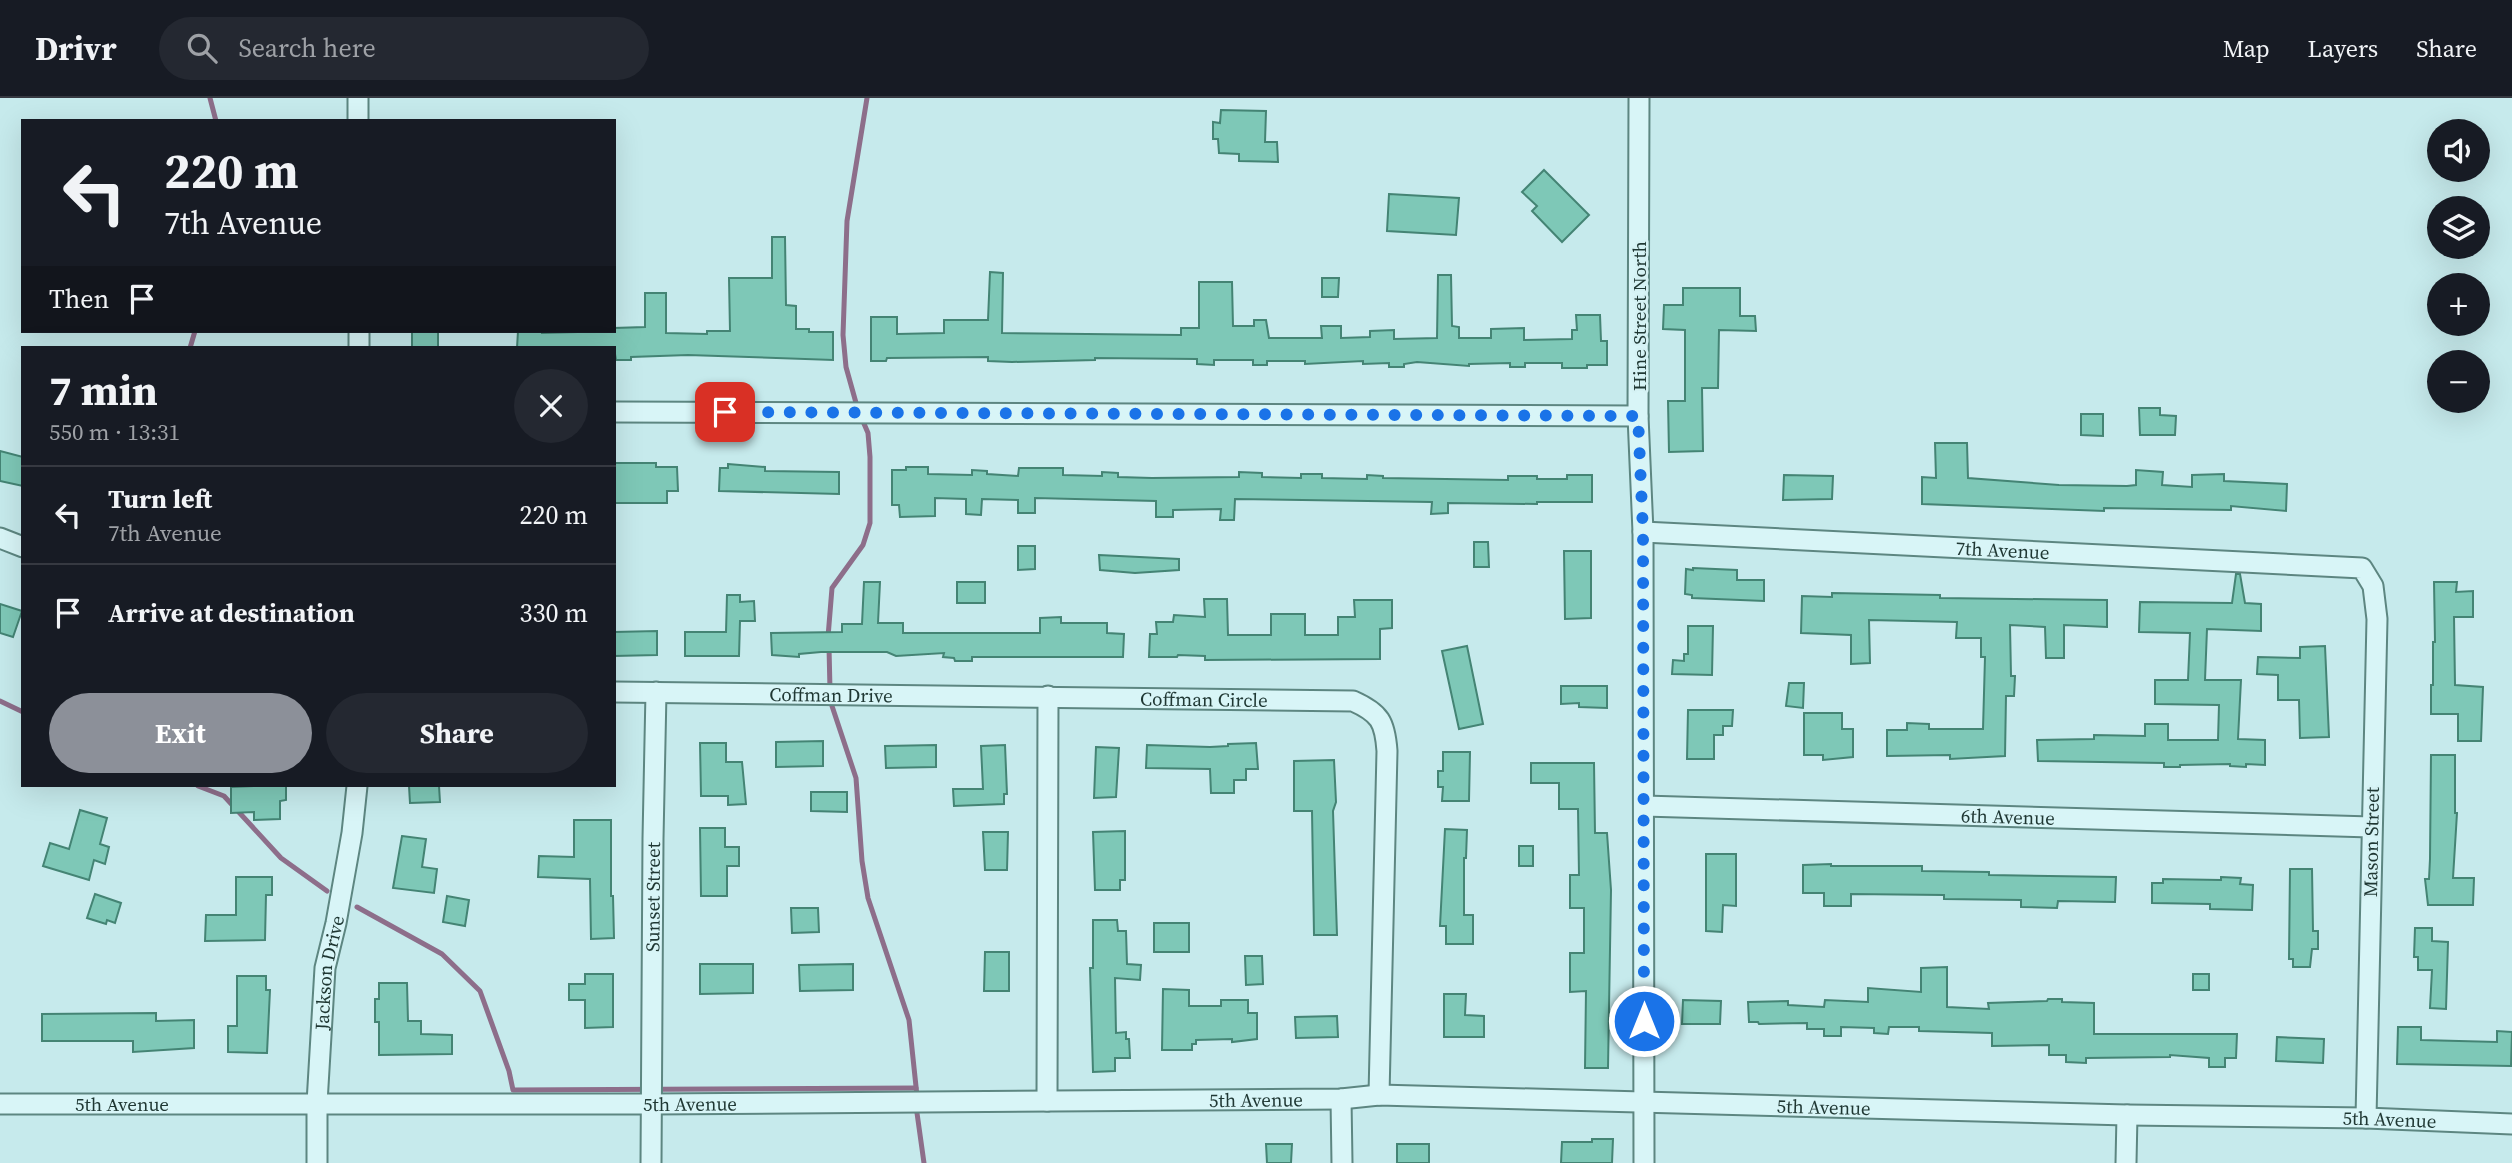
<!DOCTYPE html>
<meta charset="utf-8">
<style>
body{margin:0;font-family:"Source Serif 4",serif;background:#242831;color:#f1f3f6;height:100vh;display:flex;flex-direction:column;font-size:26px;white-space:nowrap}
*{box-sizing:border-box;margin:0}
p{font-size:23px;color:#9ea1a6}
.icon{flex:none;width:38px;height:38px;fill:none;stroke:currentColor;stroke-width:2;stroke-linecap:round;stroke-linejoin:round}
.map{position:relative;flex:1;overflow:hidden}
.panel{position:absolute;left:21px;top:248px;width:595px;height:441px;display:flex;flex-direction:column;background:#171b24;border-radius:0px;box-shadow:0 7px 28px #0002}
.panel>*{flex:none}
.banner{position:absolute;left:21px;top:21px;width:595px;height:214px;border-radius:0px;box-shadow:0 7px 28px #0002;background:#171b24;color:#f1f3f6;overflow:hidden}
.fabs{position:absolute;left:2427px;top:21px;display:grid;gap:14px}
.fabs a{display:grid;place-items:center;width:63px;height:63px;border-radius:50%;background:#171b24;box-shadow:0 7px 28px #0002;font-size:35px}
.pin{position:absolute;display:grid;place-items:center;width:60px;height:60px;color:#fff;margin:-30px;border-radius:14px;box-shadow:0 4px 10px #0006}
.me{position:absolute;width:77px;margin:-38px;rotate:0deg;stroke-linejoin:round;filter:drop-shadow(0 0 5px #0008)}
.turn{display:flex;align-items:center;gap:24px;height:147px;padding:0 28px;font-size:32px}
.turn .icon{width:91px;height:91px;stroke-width:2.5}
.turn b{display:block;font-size:49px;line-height:60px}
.then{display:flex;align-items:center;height:66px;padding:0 28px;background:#0003;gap:14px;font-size:26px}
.round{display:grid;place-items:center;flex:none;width:74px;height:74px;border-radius:37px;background:#242831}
.head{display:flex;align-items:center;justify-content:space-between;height:119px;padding:0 28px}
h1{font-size:42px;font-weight:700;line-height:52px}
.action{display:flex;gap:14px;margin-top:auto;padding:14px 28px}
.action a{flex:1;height:80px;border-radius:42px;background:#8c9099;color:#fff;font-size:28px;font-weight:700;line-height:80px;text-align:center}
.action a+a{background:#242831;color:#f1f3f6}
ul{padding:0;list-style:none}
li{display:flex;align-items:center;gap:21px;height:98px;padding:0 28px;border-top:2px solid #363941}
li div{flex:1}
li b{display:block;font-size:26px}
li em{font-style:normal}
header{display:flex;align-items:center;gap:42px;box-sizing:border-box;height:98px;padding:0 35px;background:#171b24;border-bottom:2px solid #363941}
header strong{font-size:33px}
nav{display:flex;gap:38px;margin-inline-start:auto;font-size:24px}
.search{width:490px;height:63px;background:#242831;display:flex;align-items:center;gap:18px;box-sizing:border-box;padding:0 24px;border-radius:38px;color:#9ea1a6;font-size:26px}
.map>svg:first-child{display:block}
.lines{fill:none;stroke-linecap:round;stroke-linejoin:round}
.stream{stroke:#8d6e8a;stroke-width:5}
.building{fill:#7ec8b7;stroke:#448474;stroke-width:2}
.minor-casing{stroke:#5d8681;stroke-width:23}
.minor{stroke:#d8f5f7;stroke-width:19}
.route{stroke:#1a73e8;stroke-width:12;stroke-dasharray:0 21.6}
.labels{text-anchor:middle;stroke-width:5;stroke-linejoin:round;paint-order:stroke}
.street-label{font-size:19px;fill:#1f3733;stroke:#d5f2f4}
</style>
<header>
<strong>Drivr</strong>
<div class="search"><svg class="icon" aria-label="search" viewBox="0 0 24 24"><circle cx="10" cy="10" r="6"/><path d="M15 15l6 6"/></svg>Search here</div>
<nav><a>Map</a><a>Layers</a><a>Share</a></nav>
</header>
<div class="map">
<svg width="2512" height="1065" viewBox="0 0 2512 1065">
<rect width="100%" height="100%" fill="#c6eaec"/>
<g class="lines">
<g class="stream">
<path d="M210,0L216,23"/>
<path d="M190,250L195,233"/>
<path d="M858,312L846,269L843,237L847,123L867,0"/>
<path d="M828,539L832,490L863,447L870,425V359L868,335L862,321"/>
<path d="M829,549L830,592"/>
<path d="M830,602L856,680L862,763L868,800L909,922L917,998"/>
<path d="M0,603L23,614"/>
<path d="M198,688L224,698L281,760L327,793"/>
<path d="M357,809L442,856L480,893L509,973L513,992L916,990"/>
<path d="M917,1015L924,1065"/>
</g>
</g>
<g class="building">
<path d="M1221,12L1266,13L1265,44H1277L1278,64L1239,63V56L1219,55L1218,41H1213V24L1220,25Z"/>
<path d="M1544,72L1589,117L1562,144L1532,113L1537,108L1522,94Z"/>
<path d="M1389,96L1459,100L1456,137L1387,133Z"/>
<path d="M772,139H785L786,207L796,208V231H809V234H833V262L688,257L631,259V262H616L614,250H517L518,233H542V235L614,233V230L645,229V195H666V235L707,236V233H730L729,180H772Z"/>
<path d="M990,174L1003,175L1002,235L1181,237V230H1199V184H1232L1233,228H1254V222H1266L1269,240H1322L1321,228H1341V240L1370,239V233L1394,232V241L1437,240L1438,177H1451L1452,228L1459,229V240H1491V231L1524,230V242L1572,241V232H1577L1576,217H1600L1601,243H1607V267H1587V270H1562V265H1525V269H1510V265L1469,266V268L1417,264L1404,266V269H1389V265L1363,266V263L1305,266V263H1267V267H1253V262H1214V267L1197,266V261L1095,260V262L1012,264L988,263V259L887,260L886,263H871V219H897V236L944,235V222H988Z"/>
<path d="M1322,180H1339L1338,199H1322Z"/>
<path d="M1683,190H1740V218H1755L1756,233L1719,232L1718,290H1702L1703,353L1669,354L1668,303H1685V232L1663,231L1664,207H1683Z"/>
<rect x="412" y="233" width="26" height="17"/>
<path d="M2139,310H2160V317L2176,318L2175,337H2140Z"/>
<path d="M2081,316H2103V338L2081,337Z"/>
<path d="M1935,345H1967L1968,380L2059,387L2127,388L2136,387V372L2163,374L2162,387L2192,389V377L2224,376V383L2287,386L2286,413L2231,408V412L2104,410V413L1922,406V379L1936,380Z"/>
<path d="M0,353L23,359V388L0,383Z"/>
<path d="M614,365H656V369H677L678,393H667V405H614Z"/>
<path d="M728,366L765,369V373L839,374V396L719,393L720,370H728Z"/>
<path d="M906,369H928V376L972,377V372L987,373V376L1018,378L1019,370H1063V377L1102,378V374L1118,375V379L1152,380L1239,379V374L1262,375V379L1301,380V376H1322V380L1367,381V377L1383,378V380L1508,382V378H1537V381H1567V377H1592V404H1537V406L1448,405V415L1431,416L1432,404L1235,401L1234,422H1220L1221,411L1173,412V419H1156V403L1035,400V415H1018V402L982,401L981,417L966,416V401L935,400V418L900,419L899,407H892V372H906Z"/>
<path d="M1784,377L1833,378L1832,401L1783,402Z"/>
<path d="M1474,444H1488L1489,469H1474Z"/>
<path d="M1018,448H1035V471L1018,472Z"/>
<path d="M1564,453H1591V520L1565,521Z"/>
<path d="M1099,457L1179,461V472L1135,475L1100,472Z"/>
<path d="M1693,470L1737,472V482H1764V503L1692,500V497L1685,496L1686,471L1693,472Z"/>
<path d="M2236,476H2240L2245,505L2261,506V533L2207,531L2205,582H2241L2238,641L2265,642V667L2246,666V669L2230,668V666L2180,667V669H2164V665L2038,663L2037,642L2094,641V637L2145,638V626H2168V642H2218L2219,607L2155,606V582H2188L2190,535L2139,534L2140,504L2232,505Z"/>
<path d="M864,484H880L878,525H903V535H1040V520L1061,519V525H1107V535L1124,536L1123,559H972V563H955L954,560L943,559L944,555L896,558L887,554H821L799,556V559L772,557L771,535L842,534V526H862Z"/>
<rect x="957" y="484" width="28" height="21"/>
<path d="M2434,484H2457L2456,494L2473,493V519H2454L2455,587L2483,589L2481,643H2458V616H2431V587H2433V544H2435Z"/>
<path d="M1832,495L1940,497V500L2107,502V529L2064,527V560H2046L2045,529L2010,527L2011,578H2015L2014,598H2006L2005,658L1950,661V657L1887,658V632H1907V625L1929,626V631H1983L1985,559H1981V540H1956L1957,524L1869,522L1870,565L1851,566V537L1801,535L1802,498L1832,499Z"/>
<path d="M727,497H740V504L754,503L755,523H740L739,558H685V534H726Z"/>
<path d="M1204,501H1227L1228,537H1271V516H1305V537H1338V519H1355L1354,502H1392V530L1380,531V561L1205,562V558L1178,557L1177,559H1149L1150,536H1157L1156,524H1173L1174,517L1205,519Z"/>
<path d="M0,506L22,513L13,539L0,535Z"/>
<path d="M1688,528H1713L1712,577L1672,576L1673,562L1684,563V556H1688Z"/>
<path d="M657,533V557L614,558V534Z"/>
<path d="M1467,548L1483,626L1459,631L1442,553Z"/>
<path d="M2325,548L2329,639L2300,640L2299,602H2278V577L2257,576L2258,559L2300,560V549Z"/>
<path d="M1789,585H1804L1803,610L1786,608Z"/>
<path d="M1561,588H1607V610L1579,609V605L1561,606Z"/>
<path d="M1688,612H1733L1732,628H1723V637H1714V661H1687Z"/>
<path d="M1804,615H1842V631H1853V659L1823,662V657H1804Z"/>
<path d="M823,643V668L776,669V644Z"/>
<path d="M700,645H726V664H742L746,706L728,707V698H701Z"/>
<path d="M1256,645L1258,671H1246V682H1234V695H1211L1210,671L1146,670L1147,647L1210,649L1228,648V646Z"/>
<path d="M936,647V669L886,670L885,648Z"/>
<path d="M1005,647L1007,696H1004V706L954,708L953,691H983L981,648Z"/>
<path d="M1096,649L1119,650L1116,699L1094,700Z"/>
<path d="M1443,654H1470L1469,703H1442L1443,689H1438V673H1443Z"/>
<path d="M2431,657H2455V715H2457L2453,780H2474L2473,807H2428L2425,781H2429L2430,761Z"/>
<path d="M1334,662L1336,704L1333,713L1337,837H1314L1312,713H1294V663Z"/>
<path d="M1531,665H1594L1595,735H1607L1611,792L1608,970H1585L1586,893L1570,894V855H1584V810H1570V777H1579L1578,711H1559V685H1531Z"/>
<path d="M254,688H286V702L280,703V721L254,722V714L231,715V689Z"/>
<path d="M409,688H439L440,704L410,705Z"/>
<path d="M811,694H847V714L811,713Z"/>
<path d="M80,712L107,720L100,746L109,749L105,766L94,762L89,782L43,768L50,745L69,751Z"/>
<path d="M574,722H611V798H613L614,840L591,841L590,781L538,779L539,758L574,759Z"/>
<path d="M700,730H725V749H739V768H727V798H701Z"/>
<path d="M1445,731L1467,732L1466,760H1464V817H1473V846H1446V828H1440Z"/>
<path d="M1125,733V782H1120V792H1095L1093,734Z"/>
<path d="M983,734H1008L1007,772H985Z"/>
<path d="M402,738L426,741L422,769L437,771L434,795L393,790Z"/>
<rect x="1519" y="748" width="14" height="20"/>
<path d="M1706,756H1736V808L1723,807L1722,834L1706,833Z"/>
<path d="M1831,766V768H1922V773L1989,774V777L2116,779L2115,804L2058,803L2057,810L2021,809V802L1944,801V797L1851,796V808H1824V795H1803V767Z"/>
<path d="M2290,771H2312L2313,833H2318V851H2312L2310,869H2293V861H2289Z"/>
<path d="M236,779H272V797H266L265,842L205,843L206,817H236Z"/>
<path d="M2221,779L2241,780L2240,786L2253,787L2252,812L2210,811V806L2152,805V785H2163V781L2221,782Z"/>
<path d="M95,796L121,805L115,825L107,822L106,826L87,820Z"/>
<path d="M447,798L469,802L465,828L443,824Z"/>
<path d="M791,810H818L819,834L792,835Z"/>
<path d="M1093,822H1117L1118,833H1126L1127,866L1141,867L1140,882L1115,880L1116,935L1126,934V941H1129L1130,960H1115V973L1093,974L1090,870H1093Z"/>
<rect x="1154" y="825" width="35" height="29"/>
<path d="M2415,830H2432V843L2448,844L2446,911L2430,910L2432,872H2418V859H2414Z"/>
<path d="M985,854H1009V893H984Z"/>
<path d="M1245,858H1262L1263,886L1246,887Z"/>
<path d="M700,866H753V895L700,896Z"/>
<path d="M853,866V892L800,893L799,867Z"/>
<path d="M1947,869V909L1989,911L1988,905L2047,903L2048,901H2062V904L2094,905V936H2237L2236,960H2225V969H2209V960L2170,957V959L2086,960V965L2066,964V957H2049V947L1992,948V935L1919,933V929H1889L1888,936L1874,935V930L1841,929V938H1824V931H1807V925L1759,926L1758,924H1749L1748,904L1788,903V907L1824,909L1825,902L1868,904V890L1921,894V870Z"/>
<path d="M585,876H613V929L585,930V902H569V886H585Z"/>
<rect x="2193" y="876" width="16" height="16"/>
<path d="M237,878H266V892H270L267,955L228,954V928H237Z"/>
<path d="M379,885H407L408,923H421V936L452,937V956L379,957V924H375V901H379Z"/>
<path d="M1163,891L1189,892V908H1221V902H1248V915H1257V941L1232,944V941L1196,942V946H1192V952H1162Z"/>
<path d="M1444,896H1466L1465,917L1484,918V939H1444Z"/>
<path d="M1683,902L1721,903L1720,926H1682Z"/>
<path d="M156,915V923L194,922V950L133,954V943H42V916Z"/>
<path d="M1337,918L1338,939L1296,940L1295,919Z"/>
<path d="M2398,929H2421V942L2497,944V933L2512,934L2511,968L2397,966Z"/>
<path d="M2277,939L2324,941L2323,965L2276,963Z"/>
<path d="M1592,1041H1613L1612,1065H1561L1562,1044H1592Z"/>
<path d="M1266,1046H1292L1291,1065H1267Z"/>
<rect x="1397" y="1046" width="32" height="19"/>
</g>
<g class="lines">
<defs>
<g id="minor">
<path d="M358,0V23"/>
<path d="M1639,0L1638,318L1643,434L1644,1065"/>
<path d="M359,233V250"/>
<path d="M614,314L1638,318"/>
<path id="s1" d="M1643,434L2362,470L2373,488L2377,521L2366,1020"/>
<path d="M0,440L23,449"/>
<path id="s2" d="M614,594L1353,603C1380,615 1385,624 1387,653L1379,997"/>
<path id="s3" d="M1644,708L2371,729"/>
<path d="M1341,1001L1342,1065"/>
<path d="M1047,1003L1048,598"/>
<path id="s4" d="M0,1006H653L1341,1001L1379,997L2127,1017L2366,1020L2512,1026"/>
<path id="s5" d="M317,1065V1005L325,870L336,825L352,735L357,688"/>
<path id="s6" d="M651,1065L653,741L656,594"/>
<path d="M2126,1065L2127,1017"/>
</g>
</defs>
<use href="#minor" class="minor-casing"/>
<use href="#minor" class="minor"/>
</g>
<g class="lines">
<path class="route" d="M725,314L1638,318L1643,434L1644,923"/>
</g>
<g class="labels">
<g class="street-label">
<text transform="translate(1639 218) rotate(-90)" y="7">Hine Street North</text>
<text dy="7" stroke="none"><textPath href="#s1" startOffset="360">7th Avenue</textPath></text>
<text dy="7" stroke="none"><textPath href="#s2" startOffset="217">Coffman Drive</textPath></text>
<text dy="7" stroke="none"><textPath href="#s2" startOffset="590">Coffman Circle</textPath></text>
<text dy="7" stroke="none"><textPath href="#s3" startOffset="364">6th Avenue</textPath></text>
<text transform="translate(2371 744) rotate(-89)" y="7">Mason Street</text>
<text dy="7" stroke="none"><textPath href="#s6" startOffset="266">Sunset Street</textPath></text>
<text dy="7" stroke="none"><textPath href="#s5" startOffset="191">Jackson Drive</textPath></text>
<text dy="7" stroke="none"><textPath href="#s4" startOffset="1256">5th Avenue</textPath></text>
<text dy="7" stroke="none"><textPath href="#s4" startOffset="690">5th Avenue</textPath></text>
<text dy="7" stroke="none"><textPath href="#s4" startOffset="122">5th Avenue</textPath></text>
<text dy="7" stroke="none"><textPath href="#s4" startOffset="1824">5th Avenue</textPath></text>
<text dy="7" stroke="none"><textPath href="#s4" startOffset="2390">5th Avenue</textPath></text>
</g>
</g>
</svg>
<div class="fabs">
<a><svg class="icon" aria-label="sound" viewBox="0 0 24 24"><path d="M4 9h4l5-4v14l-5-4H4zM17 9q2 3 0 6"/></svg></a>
<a><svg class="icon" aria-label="layers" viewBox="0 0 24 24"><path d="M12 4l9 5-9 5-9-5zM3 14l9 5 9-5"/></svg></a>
<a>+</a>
<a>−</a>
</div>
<div class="pin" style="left:725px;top:314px;background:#d93025"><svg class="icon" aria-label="arrive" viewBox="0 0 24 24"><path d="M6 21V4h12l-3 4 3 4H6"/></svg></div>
<svg class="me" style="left:1644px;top:923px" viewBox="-20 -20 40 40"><circle r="17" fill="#1a73e8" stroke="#fff" stroke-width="3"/><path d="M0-11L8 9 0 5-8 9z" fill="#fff"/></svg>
<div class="banner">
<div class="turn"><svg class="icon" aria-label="left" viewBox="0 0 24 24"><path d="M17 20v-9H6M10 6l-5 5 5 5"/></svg><div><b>220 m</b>7th Avenue</div></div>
<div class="then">Then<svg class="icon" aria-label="arrive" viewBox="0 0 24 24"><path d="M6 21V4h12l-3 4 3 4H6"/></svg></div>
</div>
<section class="panel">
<div class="head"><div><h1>7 min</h1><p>550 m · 13:31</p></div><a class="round"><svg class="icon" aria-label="close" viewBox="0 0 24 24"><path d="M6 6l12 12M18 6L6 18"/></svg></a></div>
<ul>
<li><svg class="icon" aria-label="left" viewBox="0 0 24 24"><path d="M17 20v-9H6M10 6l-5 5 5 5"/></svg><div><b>Turn left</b><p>7th Avenue</p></div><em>220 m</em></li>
<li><svg class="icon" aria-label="arrive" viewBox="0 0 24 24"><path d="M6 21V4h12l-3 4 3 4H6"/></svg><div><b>Arrive at destination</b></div><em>330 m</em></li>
</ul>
<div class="action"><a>Exit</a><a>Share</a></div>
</section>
</div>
